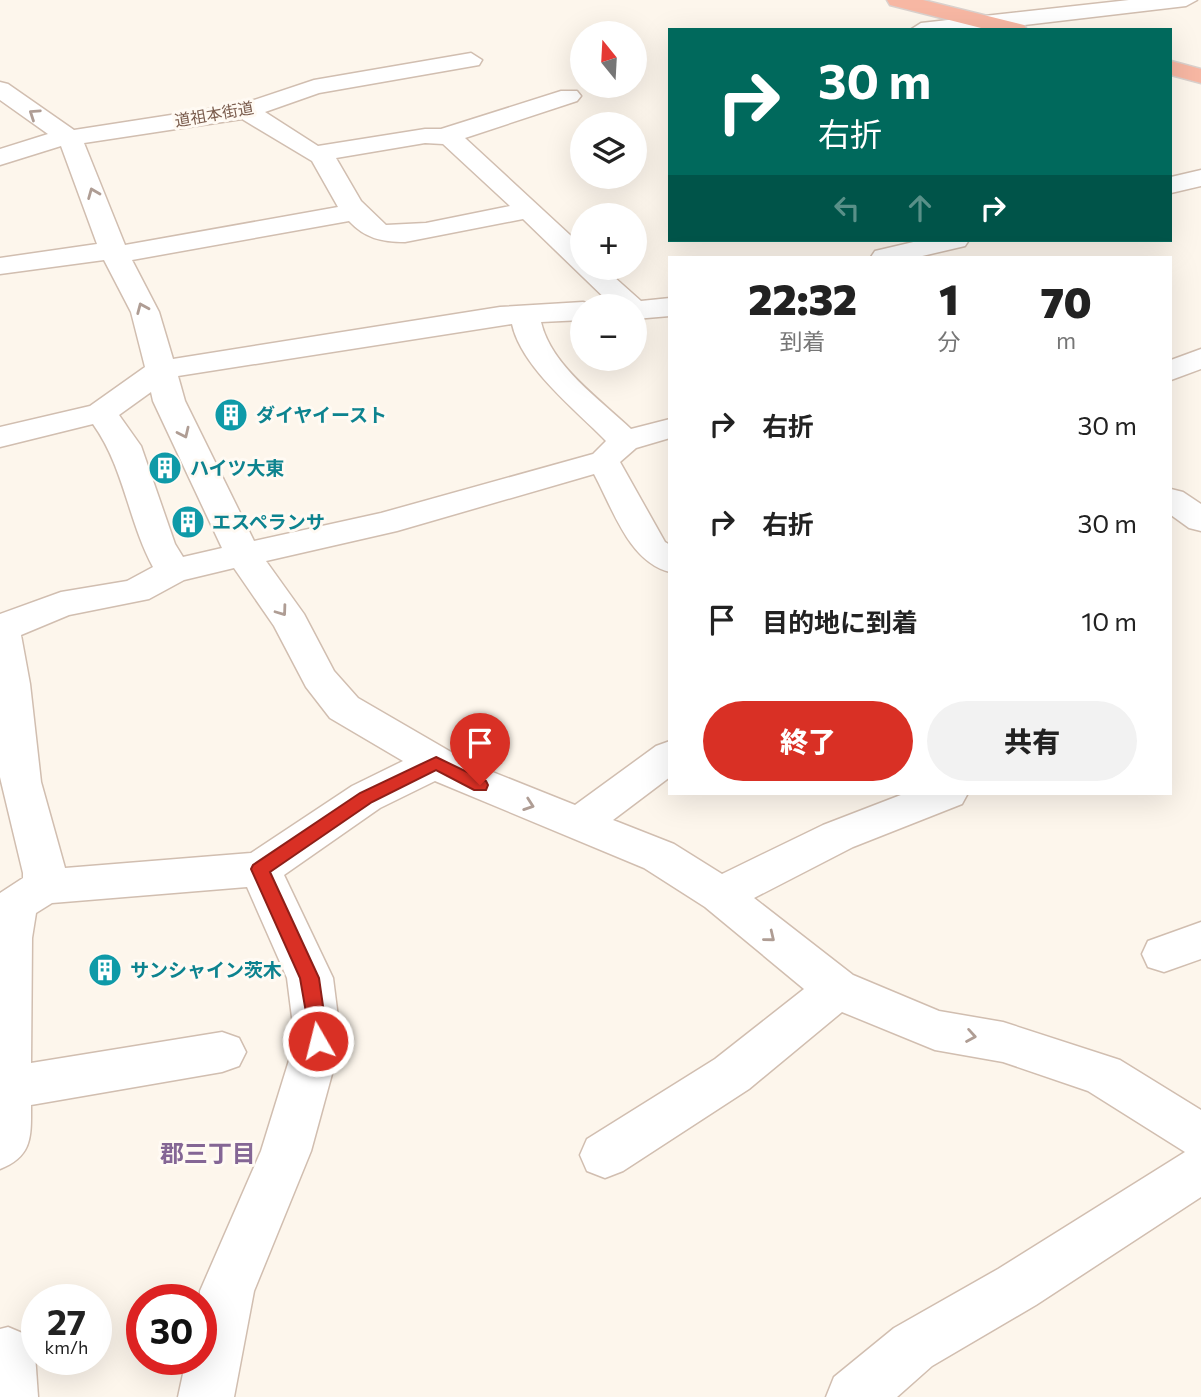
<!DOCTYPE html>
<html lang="ja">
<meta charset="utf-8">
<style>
body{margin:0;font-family:Commissioner,"Noto Sans JP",sans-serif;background:#f2f2f2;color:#222;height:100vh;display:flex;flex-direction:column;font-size:26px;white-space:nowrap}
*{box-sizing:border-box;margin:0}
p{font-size:23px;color:#767676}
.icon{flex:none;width:38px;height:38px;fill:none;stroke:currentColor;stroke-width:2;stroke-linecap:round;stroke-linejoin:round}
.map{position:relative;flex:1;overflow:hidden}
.sheet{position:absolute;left:668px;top:256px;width:504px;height:539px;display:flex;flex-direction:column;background:#fff;border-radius:0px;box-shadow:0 7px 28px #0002}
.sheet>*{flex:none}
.top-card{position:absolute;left:668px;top:28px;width:504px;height:214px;border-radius:0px;box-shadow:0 7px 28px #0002;background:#00695c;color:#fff;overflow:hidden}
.needle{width:46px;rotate:342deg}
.tools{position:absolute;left:570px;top:21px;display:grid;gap:14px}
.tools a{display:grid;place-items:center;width:77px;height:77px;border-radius:50%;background:#fff;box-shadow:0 7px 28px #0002;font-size:35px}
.speed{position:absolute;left:21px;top:1284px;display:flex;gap:14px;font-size:35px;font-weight:700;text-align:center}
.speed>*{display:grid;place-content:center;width:91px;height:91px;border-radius:50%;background:#fff;box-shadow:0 7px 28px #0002;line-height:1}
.speed small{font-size:18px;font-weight:400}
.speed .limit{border:10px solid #d22;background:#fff;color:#111}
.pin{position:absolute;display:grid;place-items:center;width:60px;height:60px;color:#fff;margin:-72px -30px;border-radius:50% 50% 50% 0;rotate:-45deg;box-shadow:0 0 7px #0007}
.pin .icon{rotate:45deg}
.me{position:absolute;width:77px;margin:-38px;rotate:352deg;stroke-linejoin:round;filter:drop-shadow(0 0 5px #0008)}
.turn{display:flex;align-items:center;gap:24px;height:147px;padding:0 35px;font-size:32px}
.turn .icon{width:91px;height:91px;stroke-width:2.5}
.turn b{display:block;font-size:49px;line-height:60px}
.lanes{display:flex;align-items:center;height:66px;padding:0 35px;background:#0003;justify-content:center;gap:35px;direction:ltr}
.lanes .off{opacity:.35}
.eta{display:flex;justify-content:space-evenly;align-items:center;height:119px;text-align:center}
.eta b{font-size:42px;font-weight:800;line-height:49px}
.button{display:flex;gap:14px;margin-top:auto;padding:14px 35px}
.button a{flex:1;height:80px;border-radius:42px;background:#d93025;color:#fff;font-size:28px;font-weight:800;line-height:80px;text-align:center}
.button a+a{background:#f2f2f2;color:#222}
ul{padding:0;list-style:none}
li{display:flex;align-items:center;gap:21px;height:98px;padding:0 35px}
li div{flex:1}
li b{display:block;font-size:26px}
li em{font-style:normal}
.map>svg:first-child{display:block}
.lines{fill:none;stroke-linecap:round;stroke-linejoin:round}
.minor-casing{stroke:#d1beb0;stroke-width:3}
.highway-casing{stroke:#dad1cd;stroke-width:3}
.minor{fill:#fff;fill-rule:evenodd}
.highway{fill:#f7b7a3;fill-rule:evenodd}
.oneway{stroke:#af9d94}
.route{fill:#d93025;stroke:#8d1f18;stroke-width:2}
.labels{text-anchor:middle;stroke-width:6;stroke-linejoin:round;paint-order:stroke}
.far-street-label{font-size:16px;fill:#7a5c4d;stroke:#fffaf3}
.culture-label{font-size:19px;font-weight:bold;fill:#0d838f;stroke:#fffaf3;text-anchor:start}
.near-neighbourhood-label{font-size:24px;font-weight:bold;fill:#846695;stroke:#fffaf3}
</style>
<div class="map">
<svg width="1201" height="1397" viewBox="0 0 1201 1397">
<rect width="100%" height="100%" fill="#fdf6ec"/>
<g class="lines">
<defs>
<g id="minor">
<path d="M1129,0H1197L1186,6L981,30H910L921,23Z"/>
<path d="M471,53L482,60L479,65L319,93L265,112L318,146L425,129H441L561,91H577L581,96L577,101L465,138L583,247V268H604L641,301L670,298V316L635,319V306H613L523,219L405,242C381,242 365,238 349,221L132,260L159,312L173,359L500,307L583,302L593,305L583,306V320L541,322C551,366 601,400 631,429L670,419V438L636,448L620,462L665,542L670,545V572C629,562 613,509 594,474L397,531L266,561L304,614L334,671L358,698L470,763L575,805L656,746L670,741V777L613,820L674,844L722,874L823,825L906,793H968L962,804L853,847L754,898L853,975L939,1011L1003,1022L1120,1060L1201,1110V1197L1036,1305L932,1366L897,1397H826L834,1377L894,1328L998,1269L1185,1152L1088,1091L1003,1062L935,1050L842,1012L749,1089L623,1171L605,1178L587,1171L580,1155L587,1139L715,1059L804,989L705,907L644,868L435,781L380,808L284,875L333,978L341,1041L311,1151L254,1291L234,1397H178L186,1360H201L200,1291L261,1151L295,1041L287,978L247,887L52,903L36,913L32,938L31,1063L222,1032L239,1038L246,1052L239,1066L222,1072L31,1105C31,1136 33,1156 0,1169V893L23,878V873L0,777V614L61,592L127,581L153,567C128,521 124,467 93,424L0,447V427L90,406L145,367L131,312L104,260L0,274V258L97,244L61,146L0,165V149L48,134L0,100V82L8,84L74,130L242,104L314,80ZM242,119L312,161L338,207L125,245L84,143ZM425,143L443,144L510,206L426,223L386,225L361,201L336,158ZM512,324C521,367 576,410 606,441L593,454L381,513L254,541L185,401L178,376ZM151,392L153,401L222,548L183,557L175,544L141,446L119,415ZM234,568L274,626L306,687L330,718L403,761L352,786L251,853L65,868L41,782L30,684L21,635L69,615L149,599L184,580Z"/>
<path d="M1201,170V186L1171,193V177Z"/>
<path d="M922,240H969L965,246L918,257H871L875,251Z"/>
<path d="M1201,349V369L1171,380V360Z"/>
<path d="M1171,489L1183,492L1201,504V531L1189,528L1171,515Z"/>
<path d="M1201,922V959L1164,972L1148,967L1142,954L1148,941Z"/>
<path d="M8,1327L27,1335L35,1354L38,1397H0V1329Z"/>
</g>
<g id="highway">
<path d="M887,0H923L1024,25L1027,30H989L890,5Z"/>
<path d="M1171,61L1201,69V83L1171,75Z"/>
</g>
</defs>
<use href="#minor" class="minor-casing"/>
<use href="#highway" class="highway-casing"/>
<use href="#minor" class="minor"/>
<use href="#highway" class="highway"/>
</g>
<defs><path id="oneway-chevron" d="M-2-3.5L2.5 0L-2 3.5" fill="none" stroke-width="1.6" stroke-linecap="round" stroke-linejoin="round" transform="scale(1.75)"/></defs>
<g class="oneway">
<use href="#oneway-chevron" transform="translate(34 114) rotate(-146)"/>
<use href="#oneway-chevron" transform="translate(93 193) rotate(-112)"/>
<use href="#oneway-chevron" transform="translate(142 308) rotate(-113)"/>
<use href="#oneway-chevron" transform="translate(184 433) rotate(65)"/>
<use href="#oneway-chevron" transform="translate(282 611) rotate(54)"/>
<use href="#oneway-chevron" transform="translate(529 805) rotate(19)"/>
<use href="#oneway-chevron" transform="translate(770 937) rotate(39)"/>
<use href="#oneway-chevron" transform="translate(971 1036) rotate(10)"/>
</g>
<path class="route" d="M436,757L486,781L488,785L486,790H474L436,770L372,802L270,872L319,978L328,1041L325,1047H312L300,978L251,869L253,865L360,793Z"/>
<defs>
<symbol id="building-disc" viewBox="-11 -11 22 22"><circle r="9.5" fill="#0f9aa8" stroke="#fffaf3"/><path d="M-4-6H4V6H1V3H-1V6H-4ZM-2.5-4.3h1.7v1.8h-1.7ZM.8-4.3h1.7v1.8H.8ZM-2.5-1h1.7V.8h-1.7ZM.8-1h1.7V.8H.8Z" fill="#fff"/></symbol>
</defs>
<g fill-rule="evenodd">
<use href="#building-disc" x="212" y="396" width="38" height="38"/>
<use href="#building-disc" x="146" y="449" width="38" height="38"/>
<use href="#building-disc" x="169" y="503" width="38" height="38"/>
<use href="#building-disc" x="86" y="951" width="38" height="38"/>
</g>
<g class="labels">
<g class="far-street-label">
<text transform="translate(214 114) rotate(-10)" y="6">道祖本街道</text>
</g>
<g class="culture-label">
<text x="256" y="422">ダイヤイースト</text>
<text x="190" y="475">ハイツ大東</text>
<text x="212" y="529">エスペランサ</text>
<text x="130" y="977">サンシャイン茨木</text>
</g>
<g class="near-neighbourhood-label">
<text x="208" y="1162">郡三丁目</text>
</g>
</g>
</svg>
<div class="tools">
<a><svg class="needle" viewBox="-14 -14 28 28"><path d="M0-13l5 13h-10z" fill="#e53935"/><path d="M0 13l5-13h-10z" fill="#767676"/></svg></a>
<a><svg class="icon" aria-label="layers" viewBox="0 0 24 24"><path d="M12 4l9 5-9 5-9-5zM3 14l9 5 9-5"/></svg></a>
<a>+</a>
<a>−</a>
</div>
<div class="speed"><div>27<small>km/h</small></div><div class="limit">30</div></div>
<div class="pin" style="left:480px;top:785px;background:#d93025"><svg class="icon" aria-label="arrive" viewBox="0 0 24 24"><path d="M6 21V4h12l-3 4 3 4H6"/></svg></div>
<svg class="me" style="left:318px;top:1041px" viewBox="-20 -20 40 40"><circle r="17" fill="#d93025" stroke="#fff" stroke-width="3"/><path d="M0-11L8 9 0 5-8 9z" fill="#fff"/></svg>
<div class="top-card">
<div class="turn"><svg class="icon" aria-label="right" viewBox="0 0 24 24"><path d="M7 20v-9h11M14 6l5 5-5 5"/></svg><div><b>30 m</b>右折</div></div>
<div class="lanes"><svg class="icon off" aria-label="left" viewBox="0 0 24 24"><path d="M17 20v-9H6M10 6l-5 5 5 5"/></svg><svg class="icon off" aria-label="ahead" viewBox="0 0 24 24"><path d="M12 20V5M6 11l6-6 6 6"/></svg><svg class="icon" aria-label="right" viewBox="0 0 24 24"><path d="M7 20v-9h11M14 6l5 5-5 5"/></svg></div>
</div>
<section class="sheet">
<div class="eta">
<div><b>22:32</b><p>到着</p></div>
<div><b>1</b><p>分</p></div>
<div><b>70</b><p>m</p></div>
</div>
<ul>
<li><svg class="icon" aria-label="right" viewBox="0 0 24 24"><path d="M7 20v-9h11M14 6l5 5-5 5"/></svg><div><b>右折</b></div><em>30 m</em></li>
<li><svg class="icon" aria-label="right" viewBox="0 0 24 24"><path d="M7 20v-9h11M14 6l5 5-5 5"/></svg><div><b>右折</b></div><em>30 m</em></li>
<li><svg class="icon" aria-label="arrive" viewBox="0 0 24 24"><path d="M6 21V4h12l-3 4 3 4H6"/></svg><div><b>目的地に到着</b></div><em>10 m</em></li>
</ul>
<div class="button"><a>終了</a><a>共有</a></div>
</section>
</div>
